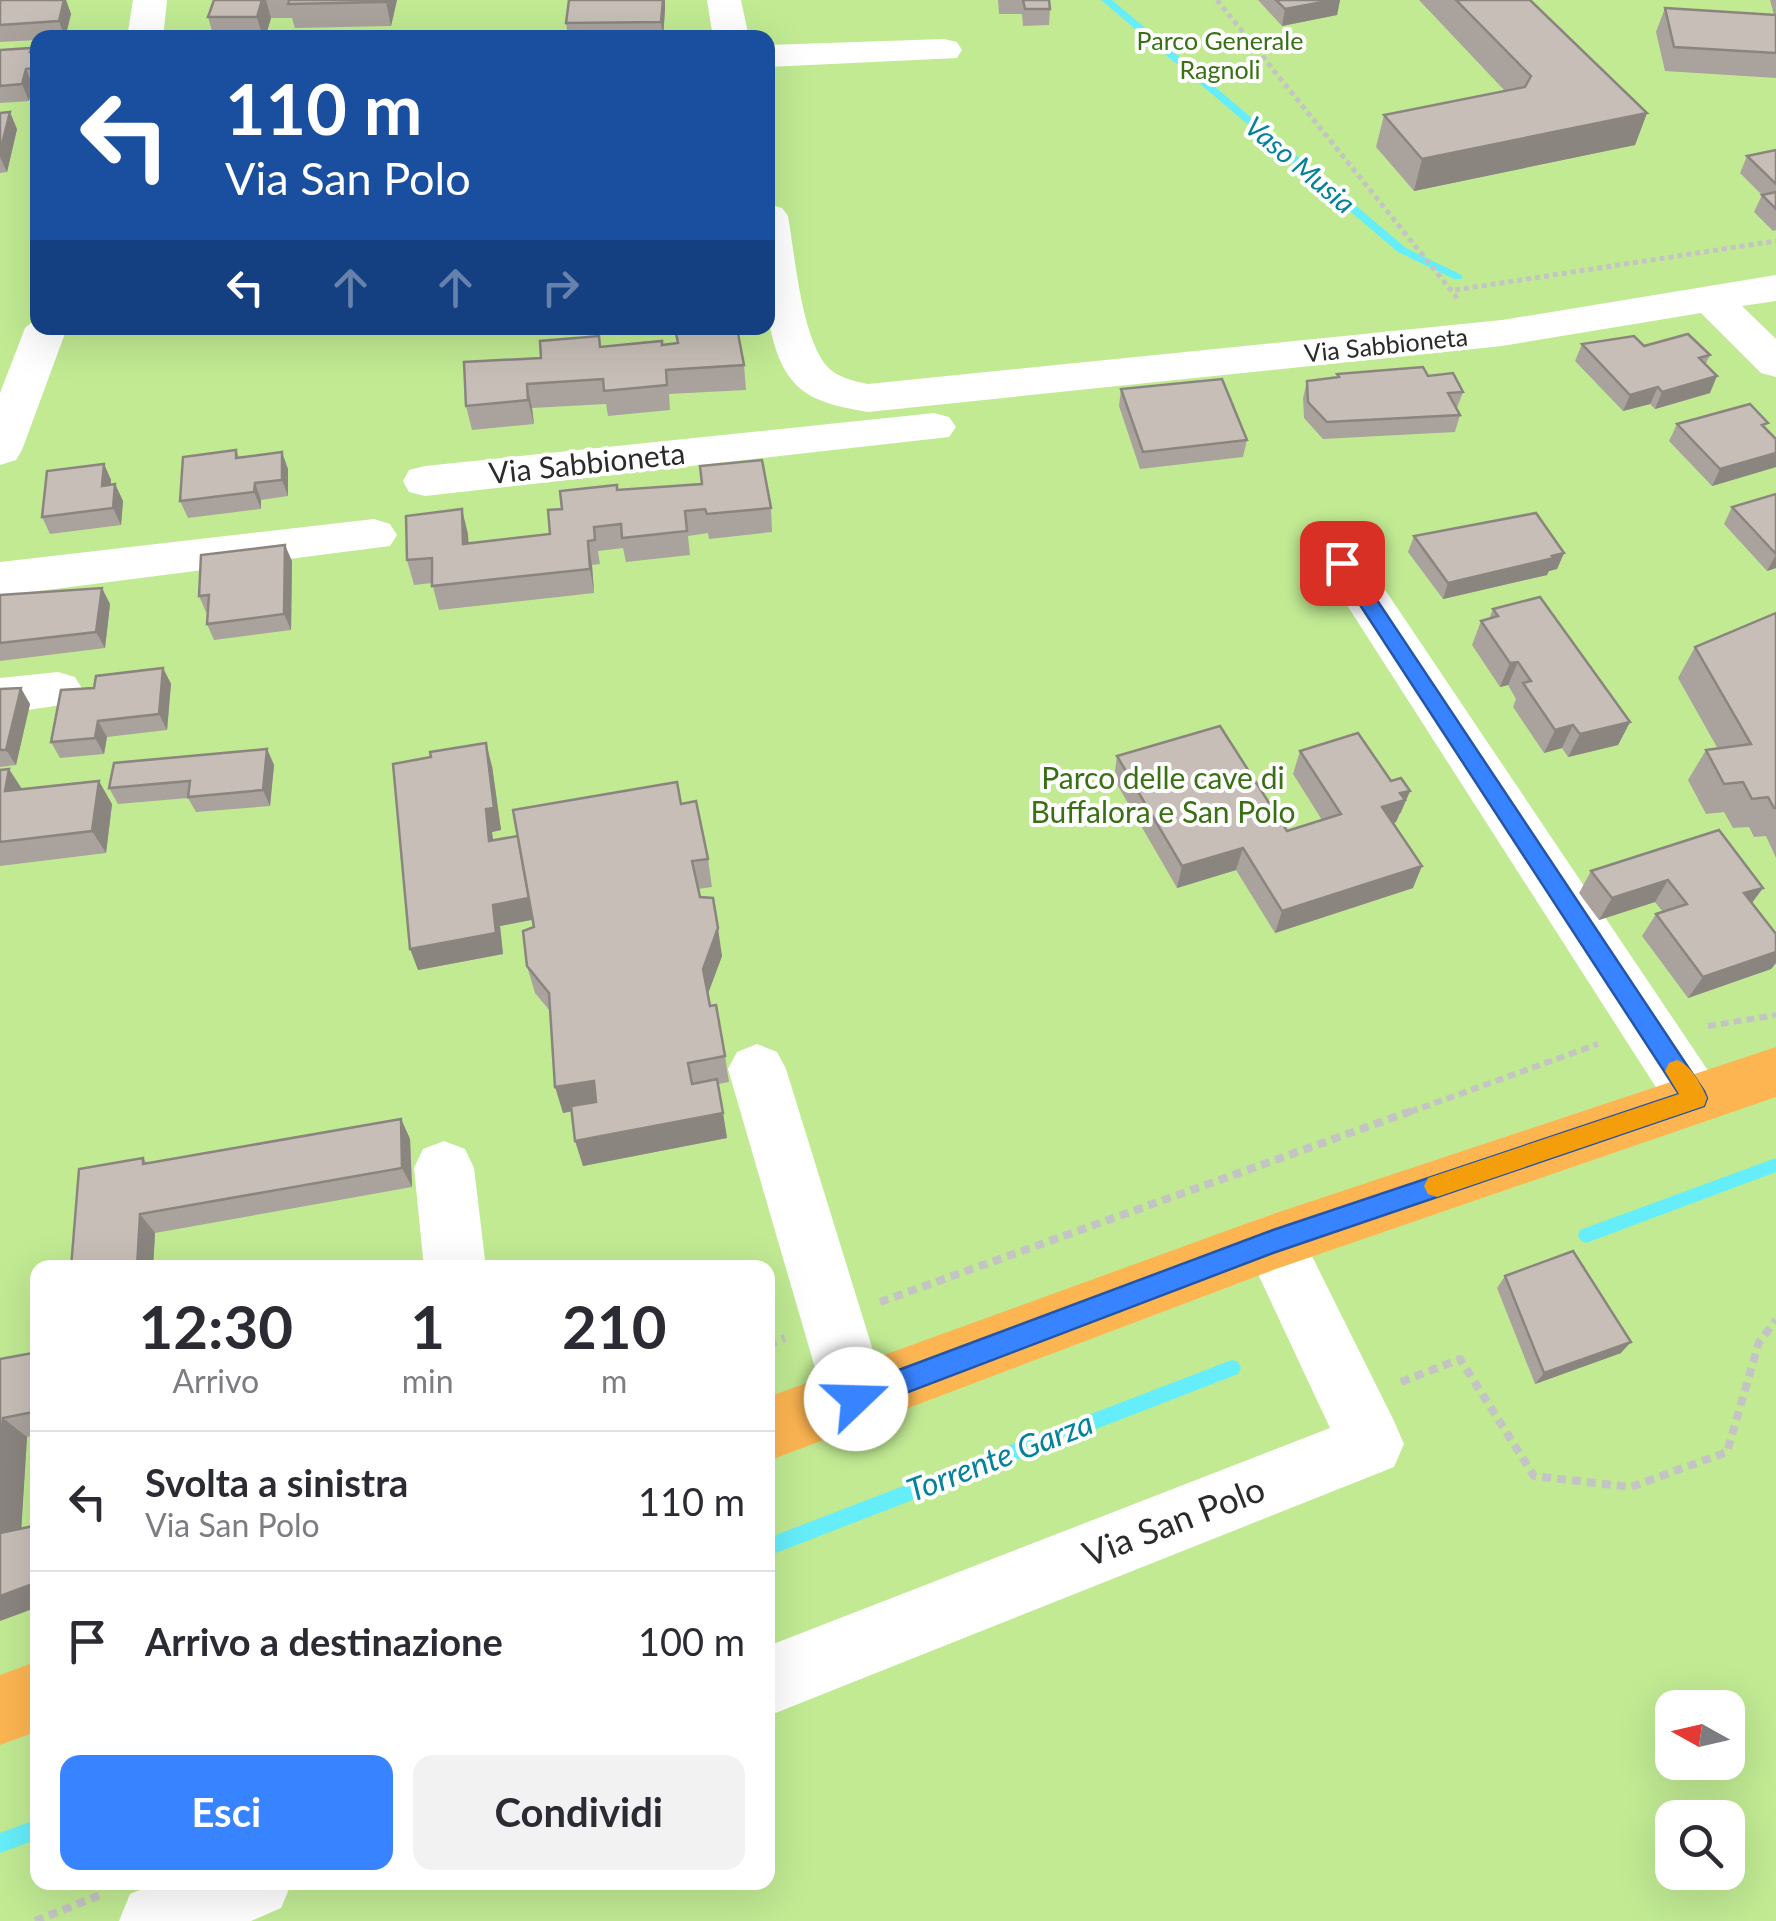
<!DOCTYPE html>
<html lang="it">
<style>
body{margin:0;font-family:Lato,sans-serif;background:#f2f2f3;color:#2b2b33;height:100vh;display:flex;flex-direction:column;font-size:38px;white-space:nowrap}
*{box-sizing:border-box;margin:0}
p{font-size:32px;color:#7c7c81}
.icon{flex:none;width:55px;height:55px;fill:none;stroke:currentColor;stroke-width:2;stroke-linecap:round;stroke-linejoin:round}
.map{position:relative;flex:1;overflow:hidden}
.sheet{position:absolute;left:30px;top:1260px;width:745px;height:630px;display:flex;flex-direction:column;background:#fff;border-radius:20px;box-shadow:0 10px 40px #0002}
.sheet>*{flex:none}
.top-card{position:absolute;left:30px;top:30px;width:745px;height:305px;border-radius:20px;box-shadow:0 10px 40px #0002;background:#1a4fa0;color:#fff;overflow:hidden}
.needle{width:65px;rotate:278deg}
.controls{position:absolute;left:1655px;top:1690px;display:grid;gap:20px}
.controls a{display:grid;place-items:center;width:90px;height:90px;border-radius:20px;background:#fff;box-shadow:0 10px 40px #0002;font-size:50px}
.pin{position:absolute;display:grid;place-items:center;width:85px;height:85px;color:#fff;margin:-42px;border-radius:20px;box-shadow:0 5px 15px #0006}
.me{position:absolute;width:110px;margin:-55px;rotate:69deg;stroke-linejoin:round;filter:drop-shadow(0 0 8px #0008)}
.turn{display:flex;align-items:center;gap:35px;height:210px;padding:0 30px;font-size:45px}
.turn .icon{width:130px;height:130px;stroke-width:2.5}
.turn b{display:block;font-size:70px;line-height:85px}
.lanes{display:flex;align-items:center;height:95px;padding:0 30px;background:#0003;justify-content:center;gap:50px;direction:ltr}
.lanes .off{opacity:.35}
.eta{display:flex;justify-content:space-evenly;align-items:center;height:170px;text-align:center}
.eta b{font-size:60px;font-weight:700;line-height:70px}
.button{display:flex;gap:20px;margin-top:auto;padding:20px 30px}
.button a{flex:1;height:115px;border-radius:20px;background:#3883ff;color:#fff;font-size:40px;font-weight:700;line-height:115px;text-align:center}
.button a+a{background:#f2f2f3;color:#2b2b33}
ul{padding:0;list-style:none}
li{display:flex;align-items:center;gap:30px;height:140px;padding:0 30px;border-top:2px solid #e1e1e2}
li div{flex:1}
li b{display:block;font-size:38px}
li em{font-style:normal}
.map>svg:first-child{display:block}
.green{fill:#c1ea93;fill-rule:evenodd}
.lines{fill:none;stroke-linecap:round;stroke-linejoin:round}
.stream{fill:#65eefa;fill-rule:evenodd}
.path-far2{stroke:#c4c4c4;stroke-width:5;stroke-dasharray:5 4;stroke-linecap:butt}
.path-far1{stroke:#c4c4c4;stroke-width:6;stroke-dasharray:8 5;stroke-linecap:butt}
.path{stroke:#c4c4c4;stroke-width:8;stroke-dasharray:9 6;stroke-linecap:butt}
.minor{fill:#fff;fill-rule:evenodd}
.major{fill:#fdb552;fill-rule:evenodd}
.wall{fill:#aaa39d}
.shaded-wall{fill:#8b8580}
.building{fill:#c6beb7;stroke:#8b8580;stroke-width:2.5}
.route{fill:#3883ff;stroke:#2455a6;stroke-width:2.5}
.slow{fill:#f59e0b}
.labels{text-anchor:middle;stroke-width:8;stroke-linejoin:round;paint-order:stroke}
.far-park-label{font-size:25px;fill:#387013;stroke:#fff}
.far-street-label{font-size:25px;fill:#2b2b2b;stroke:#fff}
.far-water-label{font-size:28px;font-style:italic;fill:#03829a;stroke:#fff}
.street-label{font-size:30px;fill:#2b2b2b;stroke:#fff}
.park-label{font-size:30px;fill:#387013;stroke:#fff}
.water-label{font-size:32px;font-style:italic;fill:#03829a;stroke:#fff}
.near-street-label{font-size:35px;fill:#2b2b2b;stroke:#fff}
</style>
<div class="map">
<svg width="1776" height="1921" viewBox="0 0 1776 1921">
<rect width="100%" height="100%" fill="#eee3dc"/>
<path class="green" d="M0,0H1776V1921H0ZM38,38H768V328H38ZM38,1268H768V1882H38ZM1672,1708H1728V1762H1672ZM1672,1818H1728V1872H1672Z"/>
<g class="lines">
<g class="stream">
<path d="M1101,0H1112L1406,248L1462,275V279H1454L1398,252Z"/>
<path d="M1776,1158V1172L1586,1243L1580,1240L1578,1235L1580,1230Z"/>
<path d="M1232,1360L1238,1362L1241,1368L1238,1374L768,1556V1538Z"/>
<path d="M38,1819V1839L0,1853V1833Z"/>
</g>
<g class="path-far2">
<path d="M1217,0L1458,299"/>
<path d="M1455,290L1776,241"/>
</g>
<g class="path-far1">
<path d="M1708,1026L1776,1015"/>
<path d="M1410,1112L1598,1044"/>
</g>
<g class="path">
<path d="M880,1302L1417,1109"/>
<path d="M768,1345L785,1338"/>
<path d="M1401,1382L1460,1359L1534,1476L1631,1487L1727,1452L1759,1342L1776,1320"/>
<path d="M35,1921L103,1894"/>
</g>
<g class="minor">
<path d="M133,0H167L163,38H127Z"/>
<path d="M707,0H741L749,38H713Z"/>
<path d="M944,39L957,42L962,50L957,58L768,67V45Z"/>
<path d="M768,204L782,208L788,216C795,256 801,332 825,364C835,377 853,381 868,384L1502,320L1776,275V301L1742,306L1776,339V377L1761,373L1701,313L1502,346L868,412C846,408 820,404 802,390C757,355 765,255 768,204Z"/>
<path d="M38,317V328H67L22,450L16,460L0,465V393L25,328Z"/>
<path d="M934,413L949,417L956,427L949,437L425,496L409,492L403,481L409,470L425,466Z"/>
<path d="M374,519L390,524L397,535L390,546L0,596V562Z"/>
<path d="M1343,547L1359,551L1715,1081L1724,1099L1715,1117L1695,1124L1675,1117L1320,563L1327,551Z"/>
<path d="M58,672L75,677L83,690L75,703L0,714V678Z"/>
<path d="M757,1044L777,1052L786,1069L888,1399L879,1421L856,1430L833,1421L824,1399L728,1069L737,1052Z"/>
<path d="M444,1141L465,1149L474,1168L486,1268H424L414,1168L423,1149Z"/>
<path d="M1273,1214L1295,1222L1394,1421L1404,1444L1394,1467L768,1716V1646L1330,1428L1243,1242L1251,1222Z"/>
<path d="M159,1882H292L281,1908L251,1921H119L130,1894Z"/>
</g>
<g class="major">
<path d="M1776,1047V1097L1273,1270L768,1461V1397L1273,1214Z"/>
<path d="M38,1661V1731L0,1745V1675Z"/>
</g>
</g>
<g class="wall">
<path d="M0,0H66L71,14L65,38H38V40L0,42Z"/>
<path d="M214,0H397L391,26L295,28L292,18H271L265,38H214L208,17Z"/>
<path d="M998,0H1049L1050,9L1049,25L1023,26L1022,14H999Z"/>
<path d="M1258,0H1340L1337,15L1282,26Z"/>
<path d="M1419,0H1530L1647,113L1635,145L1414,191L1376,147L1384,115L1505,91Z"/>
<path d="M1770,0H1776V78L1665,71L1656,32L1665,8L1774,15Z"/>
<path d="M665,9L663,38H568L566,23Z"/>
<path d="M0,50L37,52L38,86H33L29,101L0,103Z"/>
<path d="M0,113L17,129L7,172L0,173Z"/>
<path d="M1776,150V230L1773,231L1754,212L1762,195L1740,173L1747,156Z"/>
<path d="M1582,344L1644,346L1710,355L1705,365L1710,393L1655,409L1650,404L1623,411L1575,361Z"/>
<path d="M662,345L744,365L746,390L669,394L670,410L608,416L606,404L532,408L534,424L472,430L466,406L541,358L601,347Z"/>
<path d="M1337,374L1463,392L1457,408L1460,415L1455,432L1323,439L1304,418L1303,398L1307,381L1337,377Z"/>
<path d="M1121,389L1247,440L1243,457L1140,469L1119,406Z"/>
<path d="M1677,424L1765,429L1776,439V467L1712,486L1669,441Z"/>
<path d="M236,450L239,457L288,469V496L261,500V509L188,518L180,501Z"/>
<path d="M104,464L111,480V485L115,484L123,501L121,525L50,534L42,517Z"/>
<path d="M617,490L771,508L772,532L709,539L708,533L688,536L690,555L626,562L623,548L598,551L600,564L592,565L594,593L439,610L432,583L414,585L407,560L468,534V543L550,534L562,509Z"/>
<path d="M1776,494V568L1767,571L1724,524L1732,507Z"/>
<path d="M1414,536L1564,553L1557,569L1549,571L1547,575L1443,599L1408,552Z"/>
<path d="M292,561L291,630L214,640L207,624L208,612H206L199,596Z"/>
<path d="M0,595L110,604L105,648L0,661Z"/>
<path d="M1493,609L1630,722L1618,745L1568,757L1562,748L1544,753L1513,707L1516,699L1508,685L1500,687L1472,645L1481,621L1489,619Z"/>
<path d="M1776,613V858L1766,836L1754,837L1749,827L1733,828L1724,812L1706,814L1688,780L1706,750L1718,749L1678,678L1695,647Z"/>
<path d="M163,668L171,684L167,730L107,737L104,754L60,758L51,742L94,688Z"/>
<path d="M0,689L30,704L16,765L0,767Z"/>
<path d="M267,749L274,765L270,806L196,812L188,798L118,804L109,788Z"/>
<path d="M1300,751L1391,781L1410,791L1401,813L1399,814L1396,822L1393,823L1413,888L1275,933L1236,870L1177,888L1114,779L1117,756L1287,831L1322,820L1293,774Z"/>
<path d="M492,766L501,830L492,832L493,840L681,804L708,859L712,887L698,889L722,956L708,994L725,1056L729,1082L718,1084L727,1138L583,1166L572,1111L563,1113L550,1011L535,993L527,966L534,927L532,920L500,926L503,954L418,970Z"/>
<path d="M0,770L22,790L112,804L106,853L0,866Z"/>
<path d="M1591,871L1763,888L1752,903L1776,934V963L1771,969L1688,998L1642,936L1656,914L1663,912L1655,902L1599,920L1579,893Z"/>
<path d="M401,1119L410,1139L412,1187L155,1233L153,1268H71L143,1158L147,1163Z"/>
<path d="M1505,1276L1621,1353L1535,1384L1497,1288Z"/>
<path d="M38,1352V1435L27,1437L21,1528L0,1621V1359Z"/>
</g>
<g class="shaded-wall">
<path d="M64,0H66L71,14L65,38L59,21Z"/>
<path d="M262,0H266L271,18L265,38H263L257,17Z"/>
<path d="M386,0H397L391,26L386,2Z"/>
<path d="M663,0H665V9L663,38L661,22Z"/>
<path d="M1333,0H1340L1337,15L1282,26L1285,9Z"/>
<path d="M32,48L36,58L38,52V80L33,68L30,52Z"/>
<path d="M26,69L33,86L29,101L22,84Z"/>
<path d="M10,112L17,129L7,172L0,157V152Z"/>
<path d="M1647,113L1635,145L1414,191L1422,159Z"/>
<path d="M1717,376L1710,393L1655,409L1662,392Z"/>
<path d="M527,384L532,408L534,424L528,400Z"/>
<path d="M1658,387L1650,404L1623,411L1630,395Z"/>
<path d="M282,452L288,469V496L282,480Z"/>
<path d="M1776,453V467L1712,486L1720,469Z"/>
<path d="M104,464L111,480L109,503L102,486Z"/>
<path d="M255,483L261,500V509L254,492Z"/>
<path d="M115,484L123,501L121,525L113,508Z"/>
<path d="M462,509L468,534L470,568L463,544Z"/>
<path d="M588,541L592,565L594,593L590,569Z"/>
<path d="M285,545L292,561L291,630L284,614Z"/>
<path d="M1564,553L1557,569L1549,571L1547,575L1443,599L1448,583Z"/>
<path d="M1776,555V568L1767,571Z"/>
<path d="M102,588L110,604L105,648L96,632Z"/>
<path d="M1518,662L1508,685L1500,687L1510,663Z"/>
<path d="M163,668L171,684L167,730L159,714Z"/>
<path d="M21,688L30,704L16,765L6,750Z"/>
<path d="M98,721L107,737L104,754L95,738Z"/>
<path d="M1630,722L1618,745L1568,757L1580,734Z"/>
<path d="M1573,725L1562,748L1544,753L1555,730Z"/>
<path d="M486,743L492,766L501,830L492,832L496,863L489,841L486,809Z"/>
<path d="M267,749L274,765L270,806L263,790Z"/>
<path d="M9,769L24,792L5,791Z"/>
<path d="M99,781L112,804L106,853L92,831Z"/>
<path d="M1410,791L1396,822L1374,830L1382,807L1400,793Z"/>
<path d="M1243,848L1236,870L1177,888L1182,866Z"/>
<path d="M1422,866L1413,888L1275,933L1282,911Z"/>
<path d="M1668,880L1655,902L1599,920L1612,898Z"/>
<path d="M1763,888L1747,909L1744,893Z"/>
<path d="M529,897L535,919L500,926L503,954L418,970L410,949L493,905Z"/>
<path d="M718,928L722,956L707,996L703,969Z"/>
<path d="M1776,952V963L1771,969L1688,998L1703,977Z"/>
<path d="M594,1081L601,1106L563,1113L555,1087Z"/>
<path d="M723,1113L727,1138L583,1166L575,1141Z"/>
<path d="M401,1119L410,1139L412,1187L402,1168Z"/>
<path d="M140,1214L155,1233L153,1268H137Z"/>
<path d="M1631,1342L1621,1353L1535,1384L1544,1373Z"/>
<path d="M3,1418L27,1437L20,1551L0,1538V1460Z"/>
<path d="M38,1582V1607L0,1621V1596Z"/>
</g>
<g class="building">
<path d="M0,0H64L59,21L0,25Z"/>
<path d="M214,0H262L257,17H208Z"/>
<path d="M289,0H386V2L288,4Z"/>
<path d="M569,0H663L661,22L566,23Z"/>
<path d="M1023,0H1049L1050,9H1025Z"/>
<path d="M1276,0H1333L1285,9Z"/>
<path d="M1456,0H1530L1647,113L1422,159L1384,115L1525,87L1531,76Z"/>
<path d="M1665,8L1776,15V53L1674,47Z"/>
<path d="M32,48L30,52H37L33,68L26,69L22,84L0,86V50Z"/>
<path d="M10,112L0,152V113Z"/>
<path d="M1776,150V184L1747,156Z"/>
<path d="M1776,192V209L1762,195Z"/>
<path d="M675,328H737L744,365L666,370L667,385L604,391L603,379L527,384L528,400L466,406L464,362L541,358L540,341L599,336L600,347L662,341V345L678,343Z"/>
<path d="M1688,334L1710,355L1699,358L1717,376L1662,392L1658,387L1630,395L1582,344L1634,336L1644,346Z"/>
<path d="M1423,367L1428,376L1453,373L1463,392L1448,393L1460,415L1327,422L1308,402L1307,381L1339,377L1337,374Z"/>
<path d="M1222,379L1247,440L1143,452L1121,389Z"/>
<path d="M1750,404L1768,423L1762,425L1776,439V453L1720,469L1677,424Z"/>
<path d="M236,450V458L282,452V480L255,483L254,492L180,501L183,457Z"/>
<path d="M762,460L771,508L707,514L705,509L685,511L687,531L622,538L621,524L594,527L595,540L588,541L590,569L432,586V558L407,560L406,516L462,509L463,544L550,534L548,510L562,509L560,491L617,485V490L702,484L700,466Z"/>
<path d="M104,464L102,486L115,484L113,508L42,517L47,471Z"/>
<path d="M1776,494V554L1732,507Z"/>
<path d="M1536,513L1564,553L1552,556L1554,558L1448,583L1414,536Z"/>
<path d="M285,545L284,614L207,624L209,595L199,596L201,555Z"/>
<path d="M102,588L96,632L0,643V595Z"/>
<path d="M1540,597L1630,722L1580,734L1573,725L1555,730L1523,683L1531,681L1518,662L1510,663L1481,621L1498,616L1493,609Z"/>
<path d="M1776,613V808H1774L1768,797L1752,799L1743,782L1724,784L1706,750L1751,744L1695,647Z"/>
<path d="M163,668L159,714L98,721L95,738L51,742L61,690L94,688L96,676Z"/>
<path d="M21,688L6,750H0V689Z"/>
<path d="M1220,726L1287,831L1341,814L1300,751L1358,733L1391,781L1401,778L1410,791L1400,793L1405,800L1382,807L1422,866L1282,911L1243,848L1182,866L1117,756Z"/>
<path d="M486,743L494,808L486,809L489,841L518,836L529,898L493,905L496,933L410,949L393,764L431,757L430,752Z"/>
<path d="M267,749L263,790L188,797L190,781L109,788L114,763Z"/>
<path d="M9,769L5,791L99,781L92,831L0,842V770Z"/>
<path d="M677,782L681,804L696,801L708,859L692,861L700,897L713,898L718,928L703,969L710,1006L716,1005L725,1056L688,1063L692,1084L717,1079L723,1113L575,1141L571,1106L596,1102L594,1081L555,1087L549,993L527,966L523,931L534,927L513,810Z"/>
<path d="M1719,830L1763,888L1744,893L1776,934V952L1703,977L1656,914L1687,904L1668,880L1612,898L1591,871Z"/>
<path d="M401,1119L402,1168L140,1214L137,1268H71L79,1169L143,1158V1164Z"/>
<path d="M1573,1251L1631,1342L1544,1373L1505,1276Z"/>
<path d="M38,1352V1411L3,1418L0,1460V1359Z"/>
<path d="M38,1525V1582L0,1596V1533Z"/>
</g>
<path class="route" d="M1342,556L1349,558L1704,1091L1707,1098L1704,1106L1273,1253L856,1412L847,1408L843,1399L847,1390L856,1386L1273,1230L1679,1094L1336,568L1333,563Z"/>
<path class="slow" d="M1677,1060C1691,1065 1701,1085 1707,1098L1704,1106L1437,1197L1428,1194L1424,1186L1428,1178L1679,1094L1665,1071L1669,1063Z"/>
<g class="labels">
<g class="far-park-label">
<text x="1220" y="50">Parco Generale<tspan x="1220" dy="29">Ragnoli</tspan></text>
</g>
<g class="far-street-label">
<text transform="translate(1386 345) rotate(-6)" y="9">Via Sabbioneta</text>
</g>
<g class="far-water-label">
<text transform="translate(1300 165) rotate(40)" y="10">Vaso Musia</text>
</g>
<g class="street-label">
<text transform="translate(587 464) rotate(-6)" y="10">Via Sabbioneta</text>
</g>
<g class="park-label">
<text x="1163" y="789">Parco delle cave di<tspan x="1163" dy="34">Buffalora e San Polo</tspan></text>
</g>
<g class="water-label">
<text transform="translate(1000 1457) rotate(-21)" y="11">Torrente Garza</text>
</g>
<g class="near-street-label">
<text transform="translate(1174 1522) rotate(-21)" y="12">Via San Polo</text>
</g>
</g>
</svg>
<div class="controls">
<a><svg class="needle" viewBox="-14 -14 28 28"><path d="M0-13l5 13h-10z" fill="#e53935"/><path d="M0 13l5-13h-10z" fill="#7c7c81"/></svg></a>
<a><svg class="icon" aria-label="search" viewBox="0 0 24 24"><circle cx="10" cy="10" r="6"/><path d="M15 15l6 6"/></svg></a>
</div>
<div class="pin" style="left:1342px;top:563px;background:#d93025"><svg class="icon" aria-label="arrive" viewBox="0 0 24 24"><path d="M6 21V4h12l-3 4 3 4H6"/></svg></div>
<svg class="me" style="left:856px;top:1399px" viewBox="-20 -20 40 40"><circle r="19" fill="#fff"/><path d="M0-13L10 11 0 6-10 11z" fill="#3883ff"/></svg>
<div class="top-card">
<div class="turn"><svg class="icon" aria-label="left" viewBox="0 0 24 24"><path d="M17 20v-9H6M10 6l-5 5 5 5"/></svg><div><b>110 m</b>Via San Polo</div></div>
<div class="lanes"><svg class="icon" aria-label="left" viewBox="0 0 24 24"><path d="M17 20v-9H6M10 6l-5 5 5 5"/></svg><svg class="icon off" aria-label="ahead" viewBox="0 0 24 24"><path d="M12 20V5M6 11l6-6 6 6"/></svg><svg class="icon off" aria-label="ahead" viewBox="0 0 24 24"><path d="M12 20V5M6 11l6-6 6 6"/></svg><svg class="icon off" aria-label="right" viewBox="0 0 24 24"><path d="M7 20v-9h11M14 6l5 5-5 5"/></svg></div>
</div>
<section class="sheet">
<div class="eta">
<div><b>12:30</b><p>Arrivo</p></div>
<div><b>1</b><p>min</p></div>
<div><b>210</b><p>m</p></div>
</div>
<ul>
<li><svg class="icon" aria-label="left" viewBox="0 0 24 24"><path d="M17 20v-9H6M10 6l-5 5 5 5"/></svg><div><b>Svolta a sinistra</b><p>Via San Polo</p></div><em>110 m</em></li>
<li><svg class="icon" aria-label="arrive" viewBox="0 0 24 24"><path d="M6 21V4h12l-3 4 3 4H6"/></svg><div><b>Arrivo a destinazione</b></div><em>100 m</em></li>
</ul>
<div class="button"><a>Esci</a><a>Condividi</a></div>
</section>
</div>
